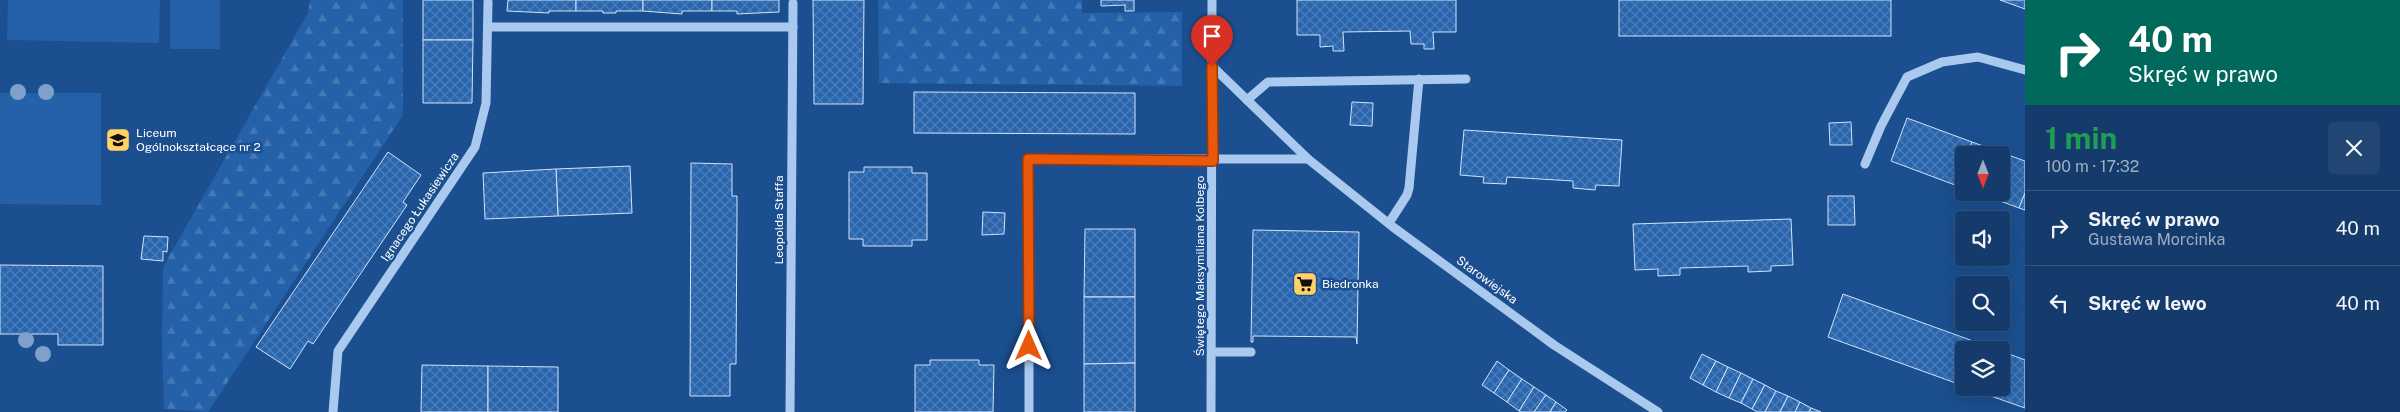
<!DOCTYPE html>
<html lang="pl">
<meta charset="utf-8">
<style>
body{margin:0;font-family:"Public Sans",sans-serif;background:#214673;color:#f1f3f6;height:100vh;display:flex;flex-direction:column;font-size:19px;white-space:nowrap}
*{box-sizing:border-box;margin:0}
p{font-size:16px;color:#9dadc1}
.icon{flex:none;width:28px;height:28px;fill:none;stroke:currentColor;stroke-width:2;stroke-linecap:round;stroke-linejoin:round}
.map{position:relative;flex:1;overflow:hidden}
.details{display:flex;flex-direction:column;background:#143b6b;width:375px}
.details>*{flex:none}
.banner{background:#00695c;color:#fff;overflow:hidden}
.needle{width:32px;rotate:180deg}
.controls{position:absolute;left:1955px;top:146px;display:grid;gap:10px}
.controls a{display:grid;place-items:center;width:55px;height:55px;border-radius:5px;background:#143b6b;box-shadow:0 5px 20px #0002,0 0 0 1px #33557e;font-size:25px}
.pin{position:absolute;display:grid;place-items:center;width:42px;height:42px;color:#fff;margin:-51px -21px;border-radius:50% 50% 50% 0;rotate:-45deg;box-shadow:0 0 5px #0007}
.pin .icon{rotate:45deg}
.me{position:absolute;width:55px;margin:-28px;rotate:0deg;stroke-linejoin:round;filter:drop-shadow(0 0 4px #0008)}
.turn{display:flex;align-items:center;gap:18px;height:105px;padding:0 20px;font-size:22px}
.turn .icon{width:65px;height:65px;stroke-width:2.5}
.turn b{display:block;font-size:35px;line-height:42px}
.round{display:grid;place-items:center;flex:none;width:52px;height:52px;border-radius:5px;background:#214673}
.overview{display:flex;align-items:center;justify-content:space-between;height:85px;padding:0 20px}
h1{font-size:30px;font-weight:700;line-height:38px;color:#1e9e55}
ul{padding:0;list-style:none}
li{display:flex;align-items:center;gap:15px;height:75px;padding:0 20px;border-top:1px solid #33557e}
li div{flex:1}
li b{display:block;font-size:19px}
li em{font-style:normal}
main{display:flex;flex:1;min-height:0}
.map>svg:first-child{display:block}
.forest{fill:url(#forest-firs)}
.pitch{fill:#2461a8}
.building{fill:url(#building-cross-hatch);stroke:#cfe3fa}
.lines{fill:none;stroke-linecap:round;stroke-linejoin:round}
.minor{stroke:#a9c9ee;stroke-width:9}
.tree{fill:#7ea0ca}
.route-casing{stroke:#983908;stroke-width:12}
.route{stroke:#ea580c;stroke-width:9}
.labels{text-anchor:middle;stroke-width:5;stroke-linejoin:round;paint-order:stroke}
.poi-label{font-size:12px;fill:#fff;stroke:#1b4f8f;text-anchor:start}
.street-label{font-size:12px;fill:#fff;stroke:#1b4f8f}
</style>
<main>
<div class="map">
<svg width="2025" height="412" viewBox="0 0 2025 412">
<defs>
<pattern id="forest-firs" width="22" height="20" patternUnits="userSpaceOnUse" patternTransform="scale(1.25)"><rect width="22" height="20" fill="#2461a8"/><path d="M5 1l3.5 6h-7zM16 11l3.5 6h-7z" fill="#4579b5"/></pattern>
<pattern id="building-cross-hatch" width="8" height="8" patternUnits="userSpaceOnUse" patternTransform="scale(1.25)"><rect width="8" height="8" fill="#2a66ad"/><path d="M0 0l8 8M0 8l8-8" fill="none" stroke="#4a7db9"/></pattern>
</defs>
<rect width="100%" height="100%" fill="#1b4f8f"/>
<g class="forest">
<path d="M310,0H403V115L208,412L164,409L162,346L163,267L308,13Z"/>
<path d="M878,0H1082V13L1182,12V86L879,83Z"/>
</g>
<g class="pitch">
<path d="M8,0H160L159,43L7,40Z"/>
<rect x="170" y="0" width="50" height="49"/>
<path d="M0,93H101V205L0,204Z"/>
</g>
<g class="building">
<rect x="423" y="0" width="50" height="40"/>
<path d="M508,0H576V11H549V13L507,11Z"/>
<path d="M576,0H643V11H616V13H603V11H576Z"/>
<path d="M643,0H712V11H682V14L643,11Z"/>
<path d="M712,0H779V12L737,14V11H712Z"/>
<path d="M813,0H864L863,104H814Z"/>
<path d="M1101,0H1134V11H1125V5L1101,6Z"/>
<path d="M1297,0H1456V32H1433L1434,49H1424V44H1411L1410,31L1343,32L1344,51H1333V46L1320,47V35H1297Z"/>
<rect x="1619" y="0" width="272" height="36"/>
<path d="M2000,0H2025V9Z"/>
<path d="M423,40H473L472,103H423Z"/>
<path d="M914,92L1135,93V134L914,133Z"/>
<path d="M1352,102L1373,103L1372,126L1350,125Z"/>
<path d="M1907,118L1972,142L1967,155H1964V162L1955,185L1891,161Z"/>
<path d="M1851,122L1852,145H1830L1829,123Z"/>
<path d="M1464,130L1622,140L1619,186L1596,185L1595,190L1573,188V181L1507,177L1506,184L1483,183L1484,177L1460,175Z"/>
<path d="M1972,142L2025,161V193L2019,208L1976,192H2001V155H1967Z"/>
<path d="M388,152L421,175L403,202L407,205L313,344L308,341L290,369L256,347Z"/>
<path d="M1964,162V188L1955,185Z"/>
<path d="M691,163L732,164V196H737V214L736,364H730V396H690Z"/>
<path d="M630,166L632,213L558,216L556,169Z"/>
<path d="M864,167H912V173H927V240H912V246H863V239H849V172H864Z"/>
<path d="M556,169L558,216L485,219L483,173Z"/>
<path d="M2025,193V210L2019,208Z"/>
<path d="M1828,196H1854L1855,225H1828Z"/>
<path d="M983,212L1005,213L1004,234L982,235Z"/>
<path d="M1791,219L1793,265L1771,266V271L1748,272V266L1680,268V275L1658,276V269L1635,270L1633,224Z"/>
<path d="M1085,229H1135V297H1084Z"/>
<path d="M1253,230L1359,232L1357,344L1356,337L1253,336V342H1251Z"/>
<path d="M144,236L168,237L167,252L163,251V261L141,259Z"/>
<path d="M0,265L103,266V345H58V334H0Z"/>
<path d="M1843,294L1998,350H1964V386L1828,337Z"/>
<path d="M1084,297H1135V363L1084,364Z"/>
<path d="M2001,351L2025,360V408L1968,388H2001Z"/>
<path d="M1702,354L1716,361L1703,385L1690,378Z"/>
<path d="M930,360H979V365H994L993,412H915V365H930Z"/>
<path d="M1497,361L1509,370L1494,393L1482,385Z"/>
<path d="M1716,361L1728,367L1716,392L1703,385Z"/>
<path d="M1135,363V412H1084V364Z"/>
<path d="M422,365L488,366V412H421Z"/>
<path d="M488,366L558,367V412H488Z"/>
<path d="M1728,367L1741,373L1729,398L1716,392Z"/>
<path d="M1509,370L1522,379L1507,402L1494,393Z"/>
<path d="M1741,373L1753,379L1741,403L1729,398Z"/>
<path d="M1522,379L1534,387L1519,411L1507,402Z"/>
<path d="M1753,379L1765,385L1752,409L1741,403Z"/>
<path d="M1765,385L1776,391L1765,412H1758L1752,409Z"/>
<path d="M1534,387L1546,395L1534,412H1521L1519,411Z"/>
<path d="M1776,391L1788,396L1780,412H1765Z"/>
<path d="M1546,395L1556,402L1550,412H1534Z"/>
<path d="M1788,396L1800,402L1795,412H1780Z"/>
<path d="M1556,402L1567,410L1565,412H1550Z"/>
<path d="M1800,402L1811,408L1809,412H1795Z"/>
<path d="M1811,408L1821,412H1809Z"/>
</g>
<g class="lines">
<g class="minor">
<path d="M488,27H793"/>
<path d="M1212,66L1308,159L1393,227L1554,345L1658,412"/>
<path d="M1247,100L1268,82L1466,79"/>
<path d="M1865,164L1881,126L1907,77L1942,62L1978,57L2025,70"/>
<path d="M1389,223L1407,195L1409,188L1419,79"/>
<path d="M1212,352H1251"/>
<path d="M333,412L338,351L475,147L486,103L488,2"/>
<path d="M790,412L793,3"/>
<path d="M1029,412V159H1308"/>
<path d="M1211,412L1212,0"/>
</g>
</g>
<g class="tree">
<circle cx="18" cy="92" r="8"/>
<circle cx="46" cy="92" r="8"/>
<circle cx="26" cy="340" r="8"/>
<circle cx="43" cy="354" r="8"/>
</g>
<g class="lines">
<defs>
<path id="route" d="M1029,346L1028,159L1213,161L1212,66"/>
</defs>
<use href="#route" class="route-casing"/>
<use href="#route" class="route"/>
</g>
<defs>
<symbol id="school-square" viewBox="-11 -11 22 22"><rect x="-9" y="-9" width="18" height="18" rx="4" fill="#ffd166" stroke="#1b4f8f"/><path d="M0-5L7-2L0 1L-7-2ZM-4 1L0 2.5L4 1V4Q0 6-4 4Z" fill="#111"/></symbol>
<symbol id="supermarket-square" viewBox="-11 -11 22 22"><rect x="-9" y="-9" width="18" height="18" rx="4" fill="#ffd166" stroke="#1b4f8f"/><path d="M-6-5.5h2.5l.6 2H6L4.5 2H-2.5L-4.4-4H-6ZM-1.5 3.2a1.3 1.3 0 1 0 .1 0ZM3 3.2a1.3 1.3 0 1 0 .1 0Z" fill="#111"/></symbol>
</defs>
<g fill-rule="evenodd">
<use href="#school-square" x="104" y="126" width="28" height="28"/>
<use href="#supermarket-square" x="1291" y="270" width="28" height="28"/>
</g>
<g class="labels">
<g class="poi-label">
<text x="136" y="137">Liceum<tspan x="136" dy="14">Ogólnokształcące nr 2</tspan></text>
<text x="1322" y="288">Biedronka</text>
</g>
<g class="street-label">
<text transform="translate(420 207) rotate(-56)" y="4">Ignacego Łukasiewicza</text>
<text transform="translate(779 220) rotate(-90)" y="4">Leopolda Staffa</text>
<text transform="translate(1200 266) rotate(-90)" y="4">Świętego Maksymiliana Kolbego</text>
<text transform="translate(1487 280) rotate(36)" y="4">Starowiejska</text>
</g>
</g>
</svg>
<div class="controls">
<a><svg class="needle" viewBox="-14 -14 28 28"><path d="M0-13l5 13h-10z" fill="#e53935"/><path d="M0 13l5-13h-10z" fill="#9dadc1"/></svg></a>
<a><svg class="icon" aria-label="sound" viewBox="0 0 24 24"><path d="M4 9h4l5-4v14l-5-4H4zM17 9q2 3 0 6"/></svg></a>
<a><svg class="icon" aria-label="search" viewBox="0 0 24 24"><circle cx="10" cy="10" r="6"/><path d="M15 15l6 6"/></svg></a>
<a><svg class="icon" aria-label="layers" viewBox="0 0 24 24"><path d="M12 4l9 5-9 5-9-5zM3 14l9 5 9-5"/></svg></a>
</div>
<div class="pin" style="left:1212px;top:66px;background:#d93025"><svg class="icon" aria-label="arrive" viewBox="0 0 24 24"><path d="M6 21V4h12l-3 4 3 4H6"/></svg></div>
<svg class="me" style="left:1029px;top:346px" viewBox="-20 -20 40 40"><path d="M0-17L14 15 0 8-14 15z" fill="#ea580c" stroke="#fff" stroke-width="4"/></svg>
</div>
<section class="details">
<div class="banner">
<div class="turn"><svg class="icon" aria-label="right" viewBox="0 0 24 24"><path d="M7 20v-9h11M14 6l5 5-5 5"/></svg><div><b>40 m</b>Skręć w prawo</div></div>
</div>
<div class="overview"><div><h1>1 min</h1><p>100 m · 17:32</p></div><a class="round"><svg class="icon" aria-label="close" viewBox="0 0 24 24"><path d="M6 6l12 12M18 6L6 18"/></svg></a></div>
<ul>
<li><svg class="icon" aria-label="right" viewBox="0 0 24 24"><path d="M7 20v-9h11M14 6l5 5-5 5"/></svg><div><b>Skręć w prawo</b><p>Gustawa Morcinka</p></div><em>40 m</em></li>
<li><svg class="icon" aria-label="left" viewBox="0 0 24 24"><path d="M17 20v-9H6M10 6l-5 5 5 5"/></svg><div><b>Skręć w lewo</b></div><em>40 m</em></li>
</ul>
</section>
</main>
